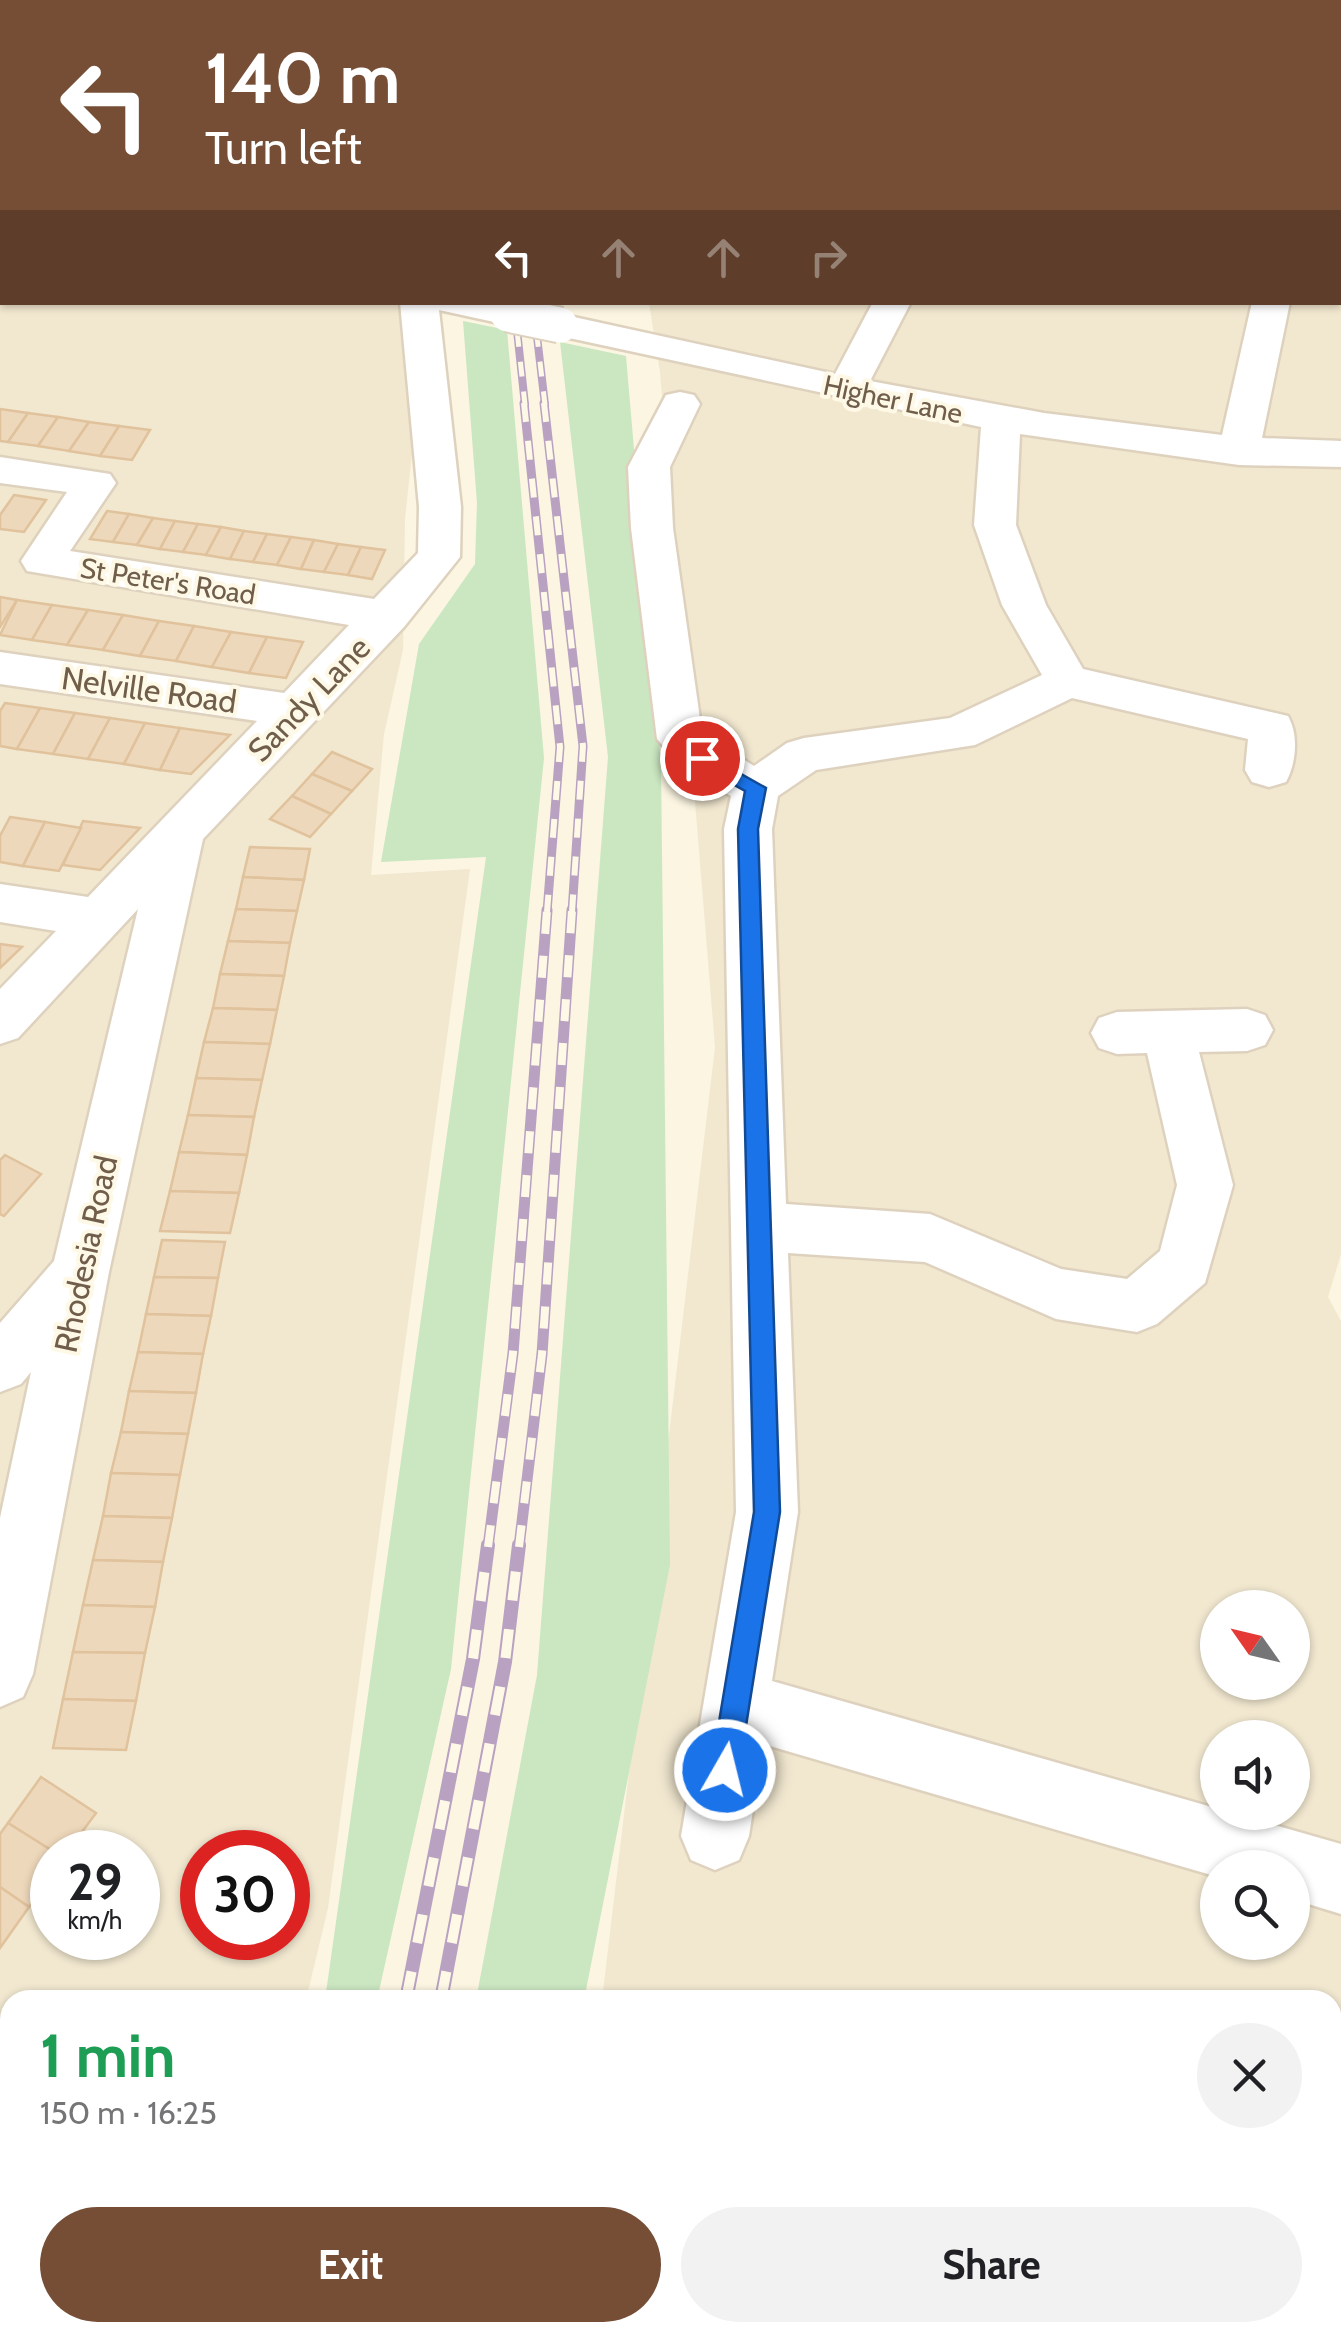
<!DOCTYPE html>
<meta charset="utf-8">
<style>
body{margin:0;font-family:Cabin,sans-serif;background:#f2f2f2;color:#202124;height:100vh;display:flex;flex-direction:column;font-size:38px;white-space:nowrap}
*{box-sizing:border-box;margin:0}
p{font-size:32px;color:#757577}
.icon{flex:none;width:55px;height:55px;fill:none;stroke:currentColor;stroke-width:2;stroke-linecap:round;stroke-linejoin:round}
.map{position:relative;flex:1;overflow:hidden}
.details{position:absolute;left:0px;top:1990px;width:1342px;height:352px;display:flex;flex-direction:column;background:#fff;border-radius:30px 30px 0 0;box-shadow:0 2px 8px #0004}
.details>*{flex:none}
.banner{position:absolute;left:0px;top:0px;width:1342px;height:305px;box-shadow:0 2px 8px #0004;background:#764e36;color:#fff;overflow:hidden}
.needle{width:65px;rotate:304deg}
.controls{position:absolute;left:1200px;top:1590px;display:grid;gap:20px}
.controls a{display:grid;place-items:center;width:110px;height:110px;border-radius:50%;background:#fff;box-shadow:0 2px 8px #0004;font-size:50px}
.speed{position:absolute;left:30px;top:1830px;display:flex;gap:20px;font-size:50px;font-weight:700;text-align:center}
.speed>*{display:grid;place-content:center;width:130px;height:130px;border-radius:50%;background:#fff;box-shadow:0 2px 8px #0004;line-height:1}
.speed small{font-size:25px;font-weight:400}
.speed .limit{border:15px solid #d22;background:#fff;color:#111}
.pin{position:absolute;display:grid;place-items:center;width:85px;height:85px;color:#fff;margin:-42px;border:5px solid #fff;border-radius:50%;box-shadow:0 2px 10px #0007}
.me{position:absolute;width:110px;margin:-55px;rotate:8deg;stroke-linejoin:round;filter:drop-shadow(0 0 8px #0008)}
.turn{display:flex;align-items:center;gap:35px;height:210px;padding:0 40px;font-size:45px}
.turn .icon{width:130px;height:130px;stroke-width:2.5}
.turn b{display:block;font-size:70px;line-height:85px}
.lanes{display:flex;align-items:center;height:95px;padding:0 40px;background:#0003;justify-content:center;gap:50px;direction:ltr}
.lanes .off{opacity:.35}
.round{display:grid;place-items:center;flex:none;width:105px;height:105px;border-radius:52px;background:#f2f2f2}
.head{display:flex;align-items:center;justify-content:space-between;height:170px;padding:0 40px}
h1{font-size:60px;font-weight:800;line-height:75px;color:#1e9e55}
.primary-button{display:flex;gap:20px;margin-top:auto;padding:20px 40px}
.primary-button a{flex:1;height:115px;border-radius:60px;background:#764e36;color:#fff;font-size:40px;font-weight:800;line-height:115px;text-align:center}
.primary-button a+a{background:#f2f2f2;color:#202124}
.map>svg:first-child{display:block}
.residential{fill:#f2e8d0;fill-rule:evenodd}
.industrial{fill:#e9e5dc}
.green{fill:#cae7c1}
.building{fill:#eed8bb;stroke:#e0c29c;stroke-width:2.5}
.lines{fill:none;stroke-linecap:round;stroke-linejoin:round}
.minor-casing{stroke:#ded2be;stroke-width:5}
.minor{fill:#fff;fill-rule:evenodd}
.rail-far3-casing{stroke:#b9a1c2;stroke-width:8}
.rail-far2-casing{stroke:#b9a1c2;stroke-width:9}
.rail-far1-casing{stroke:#b9a1c2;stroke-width:11}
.rail-casing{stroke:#b9a1c2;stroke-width:14}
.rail-far3{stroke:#fef9e7;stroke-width:5;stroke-dasharray:15;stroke-linecap:butt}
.rail-far2{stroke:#fef9e7;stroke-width:6;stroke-dasharray:19;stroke-linecap:butt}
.rail-far1{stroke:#fef9e7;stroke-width:8;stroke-dasharray:22;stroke-linecap:butt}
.rail{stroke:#fef9e7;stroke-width:10;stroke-dasharray:29;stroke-linecap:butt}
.minor-bridge-casing{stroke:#ded2be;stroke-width:39;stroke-linecap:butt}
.minor-bridge{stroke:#fff;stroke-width:35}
.route{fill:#1a73e8;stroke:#114b97;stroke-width:2.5}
.labels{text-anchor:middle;stroke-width:8;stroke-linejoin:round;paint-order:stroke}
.far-street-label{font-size:28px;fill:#705e4a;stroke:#fef9e7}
.street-label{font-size:32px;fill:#705e4a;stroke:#fef9e7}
</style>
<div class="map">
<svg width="1341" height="2342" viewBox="0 0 1341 2342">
<rect width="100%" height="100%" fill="#fbf5e1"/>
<g class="residential">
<path d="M0,0H418L2,2V302L428,303L405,519L403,650L384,734L371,875L470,869L328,1908L306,2000H10V2332L228,2333L226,2342H0ZM52,1852H138V1938H52ZM202,1852H288V1938H202Z"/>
<path d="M601,0H1341V1254L1328,1297L1341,1321V2223L1332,2221V2000H602L715,1047L660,372L649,303L1340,302V2ZM1218,1608H1292V1682H1218ZM1218,1738H1292V1812H1218ZM1218,1868H1292V1942H1218Z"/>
</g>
<path class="industrial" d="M1333,2245L1341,2248V2342H508L511,2332H1332Z"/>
<g class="green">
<path d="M463,321L507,330L544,758L451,1669L377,2000H325L486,857L381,862L419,644L475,564L477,503Z"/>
<path d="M560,342L626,356L661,764L670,1565L584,2000H476L537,1675L608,757Z"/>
<path d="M415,2332H510V2333L508,2342H413Z"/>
</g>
<g class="building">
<path d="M0,409L28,413L8,442L0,441Z"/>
<path d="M28,413L58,417L38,446L8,442Z"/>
<path d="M58,417L89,422L69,451L38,446Z"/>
<path d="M89,422L119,426L100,456L69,451Z"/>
<path d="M119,426L150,430L132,460L100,456Z"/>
<path d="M14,495L46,500L24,532L0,529V515Z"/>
<path d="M107,511L129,514L113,542L90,539Z"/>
<path d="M129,514L153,518L137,545L113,542Z"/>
<path d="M153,518L175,521L160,549L137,545Z"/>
<path d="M175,521L198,524L183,552L160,549Z"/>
<path d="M198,524L221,527L206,555L183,552Z"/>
<path d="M221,527L244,531L230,559L206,555Z"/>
<path d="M244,531L267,534L253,562L230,559Z"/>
<path d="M267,534L291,537L277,565L253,562Z"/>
<path d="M291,537L314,540L301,569L277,565Z"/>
<path d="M314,540L338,544L324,572L301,569Z"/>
<path d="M338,544L361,547L348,575L324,572Z"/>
<path d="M361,547L385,550L372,579L348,575Z"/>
<path d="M0,597L17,600L0,627Z"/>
<path d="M17,600L52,605L32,640L0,635Z"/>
<path d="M52,605L88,610L67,645L32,640Z"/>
<path d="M88,610L123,615L103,650L67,645Z"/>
<path d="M123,615L159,621L140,656L103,650Z"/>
<path d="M159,621L194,626L176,661L140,656Z"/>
<path d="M194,626L231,632L212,667L176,661Z"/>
<path d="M231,632L267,637L249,673L212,667Z"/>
<path d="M267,637L303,642L286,678L249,673Z"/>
<path d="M5,703L40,708L17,749L0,746V711Z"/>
<path d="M40,708L75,713L53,754L17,749Z"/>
<path d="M75,713L110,718L88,759L53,754Z"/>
<path d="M110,718L145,723L124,764L88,759Z"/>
<path d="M145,723L180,728L160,770L124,764Z"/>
<path d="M180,728L230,735L191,774L160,770Z"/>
<path d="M332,752L372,769L352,791L312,774Z"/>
<path d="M312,774L352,791L331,814L292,796Z"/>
<path d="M292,796L331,814L310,837L270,819Z"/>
<path d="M10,817L45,822L23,866L0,862V836Z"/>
<path d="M83,821L140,828L100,870L63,865Z"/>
<path d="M45,822L81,828L59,871L23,866Z"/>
<path d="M250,847L310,849L304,880L243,877Z"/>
<path d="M243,877L304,880L297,911L236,909Z"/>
<path d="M236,909L297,911L290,943L228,941Z"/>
<path d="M228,941L290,943L284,976L220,974Z"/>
<path d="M0,944L22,947L0,968Z"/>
<path d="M220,974L284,976L277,1010L213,1008Z"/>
<path d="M213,1008L277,1010L270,1044L204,1042Z"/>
<path d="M204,1042L270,1044L262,1080L196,1078Z"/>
<path d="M196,1078L262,1080L254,1117L188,1115Z"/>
<path d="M188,1115L254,1117L247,1155L179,1152Z"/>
<path d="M179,1152L247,1155L239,1193L170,1191Z"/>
<path d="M5,1155L41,1174L4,1216L0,1214V1160Z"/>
<path d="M170,1191L239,1193L230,1233L160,1231Z"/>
<path d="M162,1240L225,1242L218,1278L154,1277Z"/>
<path d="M154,1277L218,1278L211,1316L146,1314Z"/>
<path d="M146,1314L211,1316L203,1354L138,1352Z"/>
<path d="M138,1352L203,1354L196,1393L129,1391Z"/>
<path d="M129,1391L196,1393L188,1434L121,1432Z"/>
<path d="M121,1432L188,1434L180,1475L111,1473Z"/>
<path d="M111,1473L180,1475L172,1518L103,1516Z"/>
<path d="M103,1516L172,1518L163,1562L93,1560Z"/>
<path d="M93,1560L163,1562L155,1607L83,1605Z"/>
<path d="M83,1605L155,1607L145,1653L73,1652Z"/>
<path d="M73,1652L145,1653L136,1701L63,1699Z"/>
<path d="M63,1699L136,1701L126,1750L53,1748Z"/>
<path d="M41,1777L96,1813L67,1852H54L8,1823Z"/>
<path d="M8,1823L54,1852L52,1873L29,1907L0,1887V1834Z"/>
<path d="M0,1887L29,1907L0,1948Z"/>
<path d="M1332,2313L1341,2315V2342H626L628,2332H1332Z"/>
</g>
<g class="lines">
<defs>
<g id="minor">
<path d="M166,0H209L211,2H168Z"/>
<rect x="262" y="0" width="32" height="2"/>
<rect x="0" y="69" width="2" height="20"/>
<rect x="1340" y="166" width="1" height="22"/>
<path d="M0,196L2,197V219L0,218Z"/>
<path d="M400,302H507L521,306L527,314L521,322L508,325L439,310L461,507L460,557L404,627L203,839L109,1272L33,1674L23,1697L0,1707V1518L31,1372L21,1384L0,1392V1323L54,1261L138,909L18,1038L0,1044V989L56,931L0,922V884L88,897L257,721L0,684V652L284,693L349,625L27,571L21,561L67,492L0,483V457L110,474L116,483L70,551L374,599L418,553L419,507Z"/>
<path d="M873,302H911L870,381L1044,413L1222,435L1252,302H1290L1262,438L1341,441V467L1239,465L1020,434L1016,525L1046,605L1083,669L1288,716C1299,735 1296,764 1286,782L1269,787L1252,782L1245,770L1248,739L1072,698L975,745L816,770L778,796L772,829L786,1204L930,1214L1061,1269L1127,1279L1160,1251L1177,1185L1147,1053L1117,1054L1099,1048L1091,1033L1099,1018L1117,1012L1247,1009L1265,1015L1273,1030L1265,1045L1247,1051L1199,1052L1233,1185L1205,1283L1157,1324L1137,1332L1056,1319L925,1262L788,1253L798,1512L772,1681L1341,1844V1914L1292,1899V1868H1218V1877L763,1744L749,1836L739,1860L715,1870L691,1860L681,1836L736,1512L724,829L731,796L685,771L657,739L631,528L628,467L666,395L680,392L694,395L700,404L670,467L673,528L702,733L754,766L787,743L804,738L950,718L1042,675L1002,605L974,525L981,427L560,336L547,333L541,325L547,317L560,314L835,374Z"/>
<path d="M10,2115V2200L0,2204V2119Z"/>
</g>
</defs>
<use href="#minor" class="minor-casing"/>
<use href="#minor" class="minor"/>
<defs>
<g id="rail-far3">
<path d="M514,302L525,405"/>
<path d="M533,302L545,405"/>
</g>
<g id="rail-far2">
<path d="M524,403L560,747L547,912"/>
<path d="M544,403L583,746L572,912"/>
</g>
<g id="rail-far1">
<path d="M488,1547L513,1353L547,910"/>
<path d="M519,1547L542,1354L572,910"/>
</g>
<g id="rail">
<path d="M406,2000L473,1659L488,1545"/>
<path d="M441,2000L505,1662L519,1545"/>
<path d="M337,2342L339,2332"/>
<path d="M376,2342L378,2332"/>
</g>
</defs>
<use href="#rail-far3" class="rail-far3-casing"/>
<use href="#rail-far2" class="rail-far2-casing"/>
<use href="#rail-far1" class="rail-far1-casing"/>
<use href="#rail" class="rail-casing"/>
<use href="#rail-far3" class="rail-far3"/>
<use href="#rail-far2" class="rail-far2"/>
<use href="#rail-far1" class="rail-far1"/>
<use href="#rail" class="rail"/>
<defs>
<path id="minor-bridge" d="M508,314L560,325"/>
</defs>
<use href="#minor-bridge" class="minor-bridge-casing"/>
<use href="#minor-bridge" class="minor-bridge"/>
</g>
<path class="route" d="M702,752L766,788L758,829L780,1512L739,1770L735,1779L725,1783L715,1779L711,1770L754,1512L738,829L745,791L695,763V754Z"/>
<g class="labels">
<g class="far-street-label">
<text transform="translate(893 399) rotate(12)" y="10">Higher Lane</text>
<text transform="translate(168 581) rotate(9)" y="10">St Peter's Road</text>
</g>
<g class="street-label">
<text transform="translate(149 690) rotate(8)" y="11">Nelville Road</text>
<text transform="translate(309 699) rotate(-46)" y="11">Sandy Lane</text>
<text transform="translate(86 1254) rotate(-78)" y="11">Rhodesia Road</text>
</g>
</g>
</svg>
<div class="controls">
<a><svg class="needle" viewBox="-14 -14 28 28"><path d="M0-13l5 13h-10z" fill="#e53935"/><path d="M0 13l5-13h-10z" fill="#757577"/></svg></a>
<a><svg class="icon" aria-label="sound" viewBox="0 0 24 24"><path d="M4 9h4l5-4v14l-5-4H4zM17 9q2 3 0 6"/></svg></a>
<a><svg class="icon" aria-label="search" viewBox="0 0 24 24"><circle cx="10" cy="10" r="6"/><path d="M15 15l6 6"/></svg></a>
</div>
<div class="speed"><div>29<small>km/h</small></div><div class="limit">30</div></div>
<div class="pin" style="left:702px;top:758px;background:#d93025"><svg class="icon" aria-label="arrive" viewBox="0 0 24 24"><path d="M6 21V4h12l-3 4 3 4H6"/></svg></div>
<svg class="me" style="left:725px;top:1770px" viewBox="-20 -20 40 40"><circle r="17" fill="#1a73e8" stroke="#fff" stroke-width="3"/><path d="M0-11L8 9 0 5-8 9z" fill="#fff"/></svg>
<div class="banner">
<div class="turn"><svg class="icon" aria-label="left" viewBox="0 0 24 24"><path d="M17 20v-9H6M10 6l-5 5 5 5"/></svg><div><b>140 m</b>Turn left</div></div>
<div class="lanes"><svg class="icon" aria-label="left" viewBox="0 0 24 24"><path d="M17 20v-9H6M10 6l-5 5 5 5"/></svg><svg class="icon off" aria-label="ahead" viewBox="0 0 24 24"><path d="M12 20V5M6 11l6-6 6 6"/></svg><svg class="icon off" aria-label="ahead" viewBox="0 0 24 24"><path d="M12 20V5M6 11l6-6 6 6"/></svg><svg class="icon off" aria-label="right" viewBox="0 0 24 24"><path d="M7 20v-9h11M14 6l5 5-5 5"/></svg></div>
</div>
<section class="details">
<div class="head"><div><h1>1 min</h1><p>150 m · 16:25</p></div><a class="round"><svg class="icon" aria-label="close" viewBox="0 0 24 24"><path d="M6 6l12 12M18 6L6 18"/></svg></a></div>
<div class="primary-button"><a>Exit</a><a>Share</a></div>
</section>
</div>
